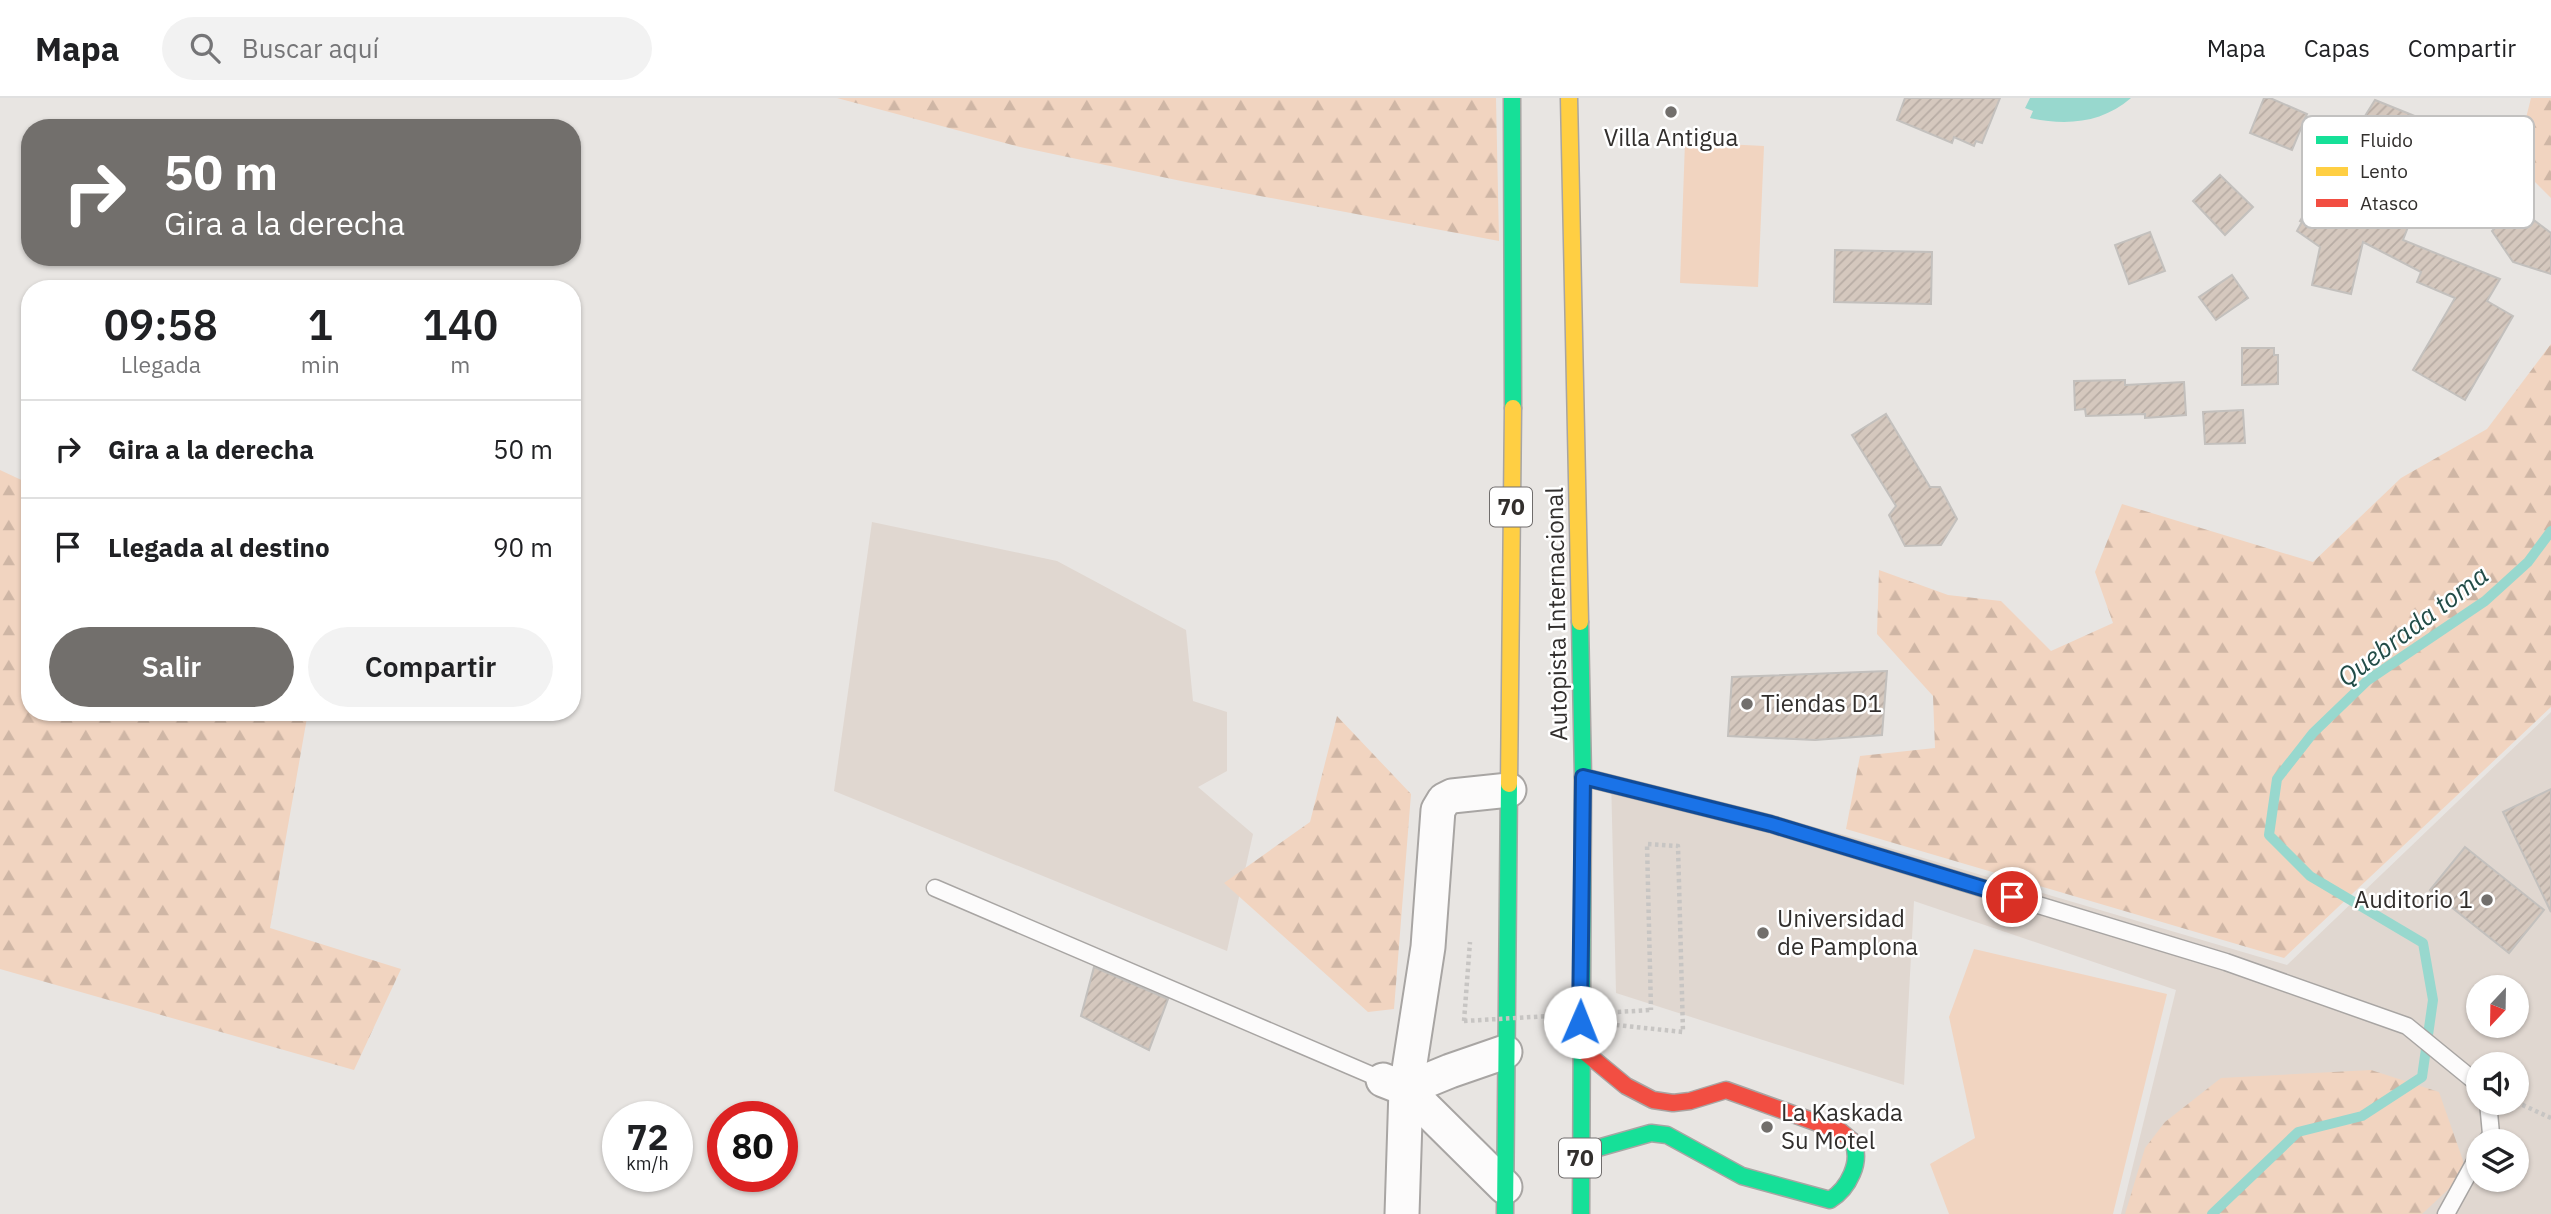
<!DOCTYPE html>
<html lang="es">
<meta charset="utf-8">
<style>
body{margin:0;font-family:"IBM Plex Sans",sans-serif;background:#f2f2f2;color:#202124;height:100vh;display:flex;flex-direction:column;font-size:26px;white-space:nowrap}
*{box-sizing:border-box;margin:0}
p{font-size:23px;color:#757577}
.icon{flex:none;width:38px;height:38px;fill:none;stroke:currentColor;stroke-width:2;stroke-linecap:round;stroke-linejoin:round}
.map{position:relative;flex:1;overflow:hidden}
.drawer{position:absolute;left:21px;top:182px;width:560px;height:441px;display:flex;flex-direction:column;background:#fff;border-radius:28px;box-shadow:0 2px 5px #0004}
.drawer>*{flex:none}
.top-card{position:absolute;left:21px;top:21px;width:560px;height:147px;border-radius:28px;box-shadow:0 2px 5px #0004;background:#726f6c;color:#fff;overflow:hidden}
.needle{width:46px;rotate:202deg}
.controls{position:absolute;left:2466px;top:877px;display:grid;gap:14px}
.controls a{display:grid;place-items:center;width:63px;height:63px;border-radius:50%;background:#fff;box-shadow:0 2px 5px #0004;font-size:35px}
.speed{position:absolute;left:602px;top:1003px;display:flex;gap:14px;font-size:35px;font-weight:700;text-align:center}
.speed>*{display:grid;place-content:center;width:91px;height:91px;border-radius:50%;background:#fff;box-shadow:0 2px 5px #0004;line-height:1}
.speed small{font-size:18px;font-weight:400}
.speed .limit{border:10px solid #d22;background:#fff;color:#111}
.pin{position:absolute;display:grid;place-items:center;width:60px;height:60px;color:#fff;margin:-30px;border:4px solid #fff;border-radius:50%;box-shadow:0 2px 7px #0007}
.me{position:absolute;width:77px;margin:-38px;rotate:1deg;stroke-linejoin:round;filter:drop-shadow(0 0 5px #0008)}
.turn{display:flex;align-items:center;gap:24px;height:147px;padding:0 28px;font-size:32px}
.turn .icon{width:91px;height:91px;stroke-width:2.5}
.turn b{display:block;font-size:49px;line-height:60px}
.eta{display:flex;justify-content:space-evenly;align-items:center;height:119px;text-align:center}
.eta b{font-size:42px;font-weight:600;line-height:49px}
.primary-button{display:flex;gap:14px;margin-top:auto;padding:14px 28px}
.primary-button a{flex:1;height:80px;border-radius:42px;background:#726f6c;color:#fff;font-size:28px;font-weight:600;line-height:80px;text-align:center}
.primary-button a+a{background:#f2f2f2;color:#202124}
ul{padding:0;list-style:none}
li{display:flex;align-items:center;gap:21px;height:98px;padding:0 28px;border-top:2px solid #e0e0e0}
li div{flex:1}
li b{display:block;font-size:26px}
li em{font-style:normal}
header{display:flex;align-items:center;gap:42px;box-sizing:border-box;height:98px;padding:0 35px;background:#fff;border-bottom:2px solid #e0e0e0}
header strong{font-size:33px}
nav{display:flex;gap:38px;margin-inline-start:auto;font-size:24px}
.search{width:490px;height:63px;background:#f2f2f2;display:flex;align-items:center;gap:18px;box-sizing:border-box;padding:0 24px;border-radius:38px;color:#757577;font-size:26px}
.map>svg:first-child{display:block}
.built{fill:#e0d7d0;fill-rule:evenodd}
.green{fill:#f1d4c0}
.forest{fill:url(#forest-firs)}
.water{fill:#98d8ce}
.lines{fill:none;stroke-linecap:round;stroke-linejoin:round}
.stream{stroke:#98d8ce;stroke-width:10}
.building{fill:url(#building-hatch);stroke:#c3c0bd;stroke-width:2}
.lane-casing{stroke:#a8a5a3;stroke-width:19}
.street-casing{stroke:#a8a5a3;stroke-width:37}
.fast-casing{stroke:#a8a5a3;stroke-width:19}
.slow-casing{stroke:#a8a5a3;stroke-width:19}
.jam-casing{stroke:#a8a5a3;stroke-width:19}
.path{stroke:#c7c5c3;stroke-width:4.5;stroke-dasharray:3.5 3.5;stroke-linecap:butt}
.lane{stroke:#fcfbfb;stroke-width:16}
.street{stroke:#fcfbfb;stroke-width:33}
.fast{stroke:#16e098;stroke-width:16}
.slow{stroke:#ffcf43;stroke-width:16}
.jam{stroke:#f24e42;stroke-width:16}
.path-bridge{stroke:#c7c5c3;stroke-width:4.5;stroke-dasharray:3.5 3.5;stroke-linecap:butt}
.route-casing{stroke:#114b97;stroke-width:18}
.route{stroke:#1a73e8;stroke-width:12}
.poi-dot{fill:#726f6c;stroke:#fff;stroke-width:2.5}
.labels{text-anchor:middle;stroke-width:5;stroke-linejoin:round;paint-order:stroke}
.shield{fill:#fff;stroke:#706d6c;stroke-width:2}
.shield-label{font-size:23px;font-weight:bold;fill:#322f2d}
.poi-label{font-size:24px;fill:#322f2d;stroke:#fff;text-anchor:start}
.street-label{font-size:24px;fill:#322f2d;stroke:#fff}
.water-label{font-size:26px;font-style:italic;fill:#224c47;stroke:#fff}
.key{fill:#fff;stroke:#c2c1c0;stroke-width:2}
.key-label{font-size:19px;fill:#322f2d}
</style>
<header>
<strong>Mapa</strong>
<div class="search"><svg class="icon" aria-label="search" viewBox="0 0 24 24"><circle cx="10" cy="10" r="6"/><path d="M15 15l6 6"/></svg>Buscar aquí</div>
<nav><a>Mapa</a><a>Capas</a><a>Compartir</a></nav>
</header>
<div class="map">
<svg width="2551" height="1116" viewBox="0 0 2551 1116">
<defs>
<pattern id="forest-firs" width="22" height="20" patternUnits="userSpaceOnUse" patternTransform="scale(1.75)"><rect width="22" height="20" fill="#f1d4c0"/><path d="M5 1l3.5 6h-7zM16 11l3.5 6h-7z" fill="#cfb6a5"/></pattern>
<pattern id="building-hatch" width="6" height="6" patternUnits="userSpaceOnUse" patternTransform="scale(1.75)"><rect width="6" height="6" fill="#d5c8be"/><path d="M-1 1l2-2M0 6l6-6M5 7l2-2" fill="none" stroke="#b7aca4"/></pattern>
</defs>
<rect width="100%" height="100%" fill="#e8e5e2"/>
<g class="built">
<path d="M872,424L1057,463L1186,532L1193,603L1227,614V673L1198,689L1253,736L1227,853L834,693Z"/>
<path d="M2551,614V1116H2121L2176,892L1914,803L1904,987L1616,895L1611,678L1845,737L2287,867ZM2478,889H2516V928H2478ZM2478,966H2516V1004H2478ZM2478,1043H2516V1082H2478Z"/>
</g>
<g class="green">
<path d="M1685,44L1764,48L1758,189L1680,185Z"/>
<path d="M1974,851L2167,896L2113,1116H1949L1930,1066L1975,1040L1949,919Z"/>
</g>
<g class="forest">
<path d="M837,0H1496L1499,143L1186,84L1020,49Z"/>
<path d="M2531,0H2551V100L2515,64Z"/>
<path d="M2551,246V609L2284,860L1846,731L1860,658L1935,650L1933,598L1877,536L1879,472L1948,497L2001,503L2051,553L2113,525L2095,474L2122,406L2313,464L2401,380L2487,331Z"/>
<path d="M0,372L30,386V614H308L270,830L401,871L354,972L0,871Z"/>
<path d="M1337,618L1411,696L1394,911L1368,914L1224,785L1310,724Z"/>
<path d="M2371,972L2439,994L2467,1074L2422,1116H2125L2145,1050L2165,1024L2221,980Z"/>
</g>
<path class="water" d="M2030,0H2131C2102,25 2067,28 2030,20L2033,13L2025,10Z"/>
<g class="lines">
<path class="stream" d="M2212,1116L2298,1034L2362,1018L2422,979L2433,902L2423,845L2310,778L2269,737L2277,681L2313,635L2368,582L2485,503L2528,464L2551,433"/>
</g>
<g class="building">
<path d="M1905,0H2000L1982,45L1976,43L1974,48L1954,39L1952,45L1897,22Z"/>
<path d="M2264,0H2270L2307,16L2292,52L2250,35Z"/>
<path d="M2375,2L2457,35L2444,66L2434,62L2403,142L2500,181L2487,203L2513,218L2465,302L2413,272L2455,200L2417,184L2421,174L2363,144L2351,196L2312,187L2320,149L2297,133L2302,124L2300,123L2321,89L2369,119L2395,51L2355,34Z"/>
<path d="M2220,77L2253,109L2225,137L2193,103Z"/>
<path d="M2514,107L2551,135V176L2513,164L2492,133Z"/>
<path d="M2150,134L2165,173L2129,186L2115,147Z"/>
<path d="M1835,152L1932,154L1931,206L1834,204Z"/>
<path d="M2232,177L2248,200L2216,222L2199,199Z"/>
<path d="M2242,250H2274V257H2278V286L2242,287Z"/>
<path d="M2125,282V287L2184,284L2186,317L2145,320V316L2086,318L2085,311L2075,312L2074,283Z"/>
<path d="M2243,312L2245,345L2205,346L2203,314Z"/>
<path d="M1886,316L1930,389H1940L1957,421L1941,447L1905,448L1889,417L1896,408L1852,337Z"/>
<path d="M1887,573L1882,637L1815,642L1728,638L1732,579Z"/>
<path d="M2551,691V814L2503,714Z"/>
<path d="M2465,749L2544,812L2509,855L2430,792Z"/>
<path d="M1094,869L1168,901L1149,952L1081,918Z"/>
</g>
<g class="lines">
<defs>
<g id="lane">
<path d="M1583,679L1771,726L2226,864L2407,928L2478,986"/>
<path d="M935,790L1383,982"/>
<path d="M2487,1043L2491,1036L2488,1004"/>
<path d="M2446,1116L2478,1058"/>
</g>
<g id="street">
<path d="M1383,982L1406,991L1505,1089"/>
<path d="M1406,991L1450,973L1505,954"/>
<path d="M1402,1116L1406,991L1428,849L1438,712L1444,702L1452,698L1509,692"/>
</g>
<g id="fast">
<path d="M1512,0L1513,310"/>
<path d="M1580,524L1583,679L1581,1116"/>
<path d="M1580,1055L1651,1035L1667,1037L1742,1078L1830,1102C1848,1091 1863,1063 1852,1043"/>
<path d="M1505,1116L1509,686"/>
</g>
<g id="slow">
<path d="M1569,0L1580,524"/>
<path d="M1509,686L1513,310"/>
</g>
<path id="jam" d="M1580,950L1626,988L1653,1002L1673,1005L1690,1003L1726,992L1840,1033L1852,1043"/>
</defs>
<use href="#lane" class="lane-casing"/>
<use href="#street" class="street-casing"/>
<use href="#fast" class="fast-casing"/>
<use href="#slow" class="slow-casing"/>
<use href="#jam" class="jam-casing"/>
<g class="path">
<path d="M1464,923L1470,844"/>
<path d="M1616,927L1683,934L1678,748L1647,746L1651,912"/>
<path d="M2516,1004L2551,1020"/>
</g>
<use href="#lane" class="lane"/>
<use href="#street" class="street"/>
<use href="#fast" class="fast"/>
<use href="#slow" class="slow"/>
<use href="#jam" class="jam"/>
<path class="path-bridge" d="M1464,923L1651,912"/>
</g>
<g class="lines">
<defs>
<path id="route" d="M1580,924L1583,679L1771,726L2012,799"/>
</defs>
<use href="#route" class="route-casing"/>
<use href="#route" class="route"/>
</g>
<g class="poi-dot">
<circle cx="1671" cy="14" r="7"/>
<circle cx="1747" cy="606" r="7"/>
<circle cx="2487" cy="802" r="7"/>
<circle cx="1763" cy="835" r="7"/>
<circle cx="1767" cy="1029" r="7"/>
</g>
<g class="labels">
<g class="shield">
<rect x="1490" y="389.5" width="42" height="39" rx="5"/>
<rect x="1559" y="1040.5" width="42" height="39" rx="5"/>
</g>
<g class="shield-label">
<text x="1511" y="417">70</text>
<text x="1580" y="1068">70</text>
</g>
<g class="poi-label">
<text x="1671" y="48" text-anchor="middle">Villa Antigua</text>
<text x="1761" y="614">Tiendas D1</text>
<text x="2473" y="810" text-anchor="end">Auditorio 1</text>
<text x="1777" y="829">Universidad<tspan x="1777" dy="28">de Pamplona</tspan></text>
<text x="1781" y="1023">La Kaskada<tspan x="1781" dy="28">Su Motel</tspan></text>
</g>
<g class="street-label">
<text transform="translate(1557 516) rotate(-91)" y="8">Autopista Internacional</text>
</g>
<g class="water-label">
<text transform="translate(2413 528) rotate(-37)" y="9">Quebrada toma</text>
</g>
</g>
<rect x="2302" y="18" width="232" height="112" rx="10" class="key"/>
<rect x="2316" y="38" width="32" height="8" fill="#16e098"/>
<rect x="2316" y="69" width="32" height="9" fill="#ffcf43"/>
<rect x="2316" y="101" width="32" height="8" fill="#f24e42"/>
<g class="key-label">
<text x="2360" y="49">Fluido</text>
<text x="2360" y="80">Lento</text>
<text x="2360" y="112">Atasco</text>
</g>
</svg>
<div class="controls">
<a><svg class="needle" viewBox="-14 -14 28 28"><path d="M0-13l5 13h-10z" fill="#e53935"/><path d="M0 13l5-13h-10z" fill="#757577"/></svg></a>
<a><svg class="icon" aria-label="sound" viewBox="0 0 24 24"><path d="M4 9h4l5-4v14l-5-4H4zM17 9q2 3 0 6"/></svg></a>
<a><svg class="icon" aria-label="layers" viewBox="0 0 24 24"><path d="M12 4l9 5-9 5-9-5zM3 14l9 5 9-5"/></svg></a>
</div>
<div class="speed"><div>72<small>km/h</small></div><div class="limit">80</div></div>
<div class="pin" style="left:2012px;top:799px;background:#d93025"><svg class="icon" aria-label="arrive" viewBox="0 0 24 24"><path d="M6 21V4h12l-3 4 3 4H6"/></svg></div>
<svg class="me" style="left:1580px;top:924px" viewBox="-20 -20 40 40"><circle r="19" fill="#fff"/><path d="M0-13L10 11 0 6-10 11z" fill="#1a73e8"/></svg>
<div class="top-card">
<div class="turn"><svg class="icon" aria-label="right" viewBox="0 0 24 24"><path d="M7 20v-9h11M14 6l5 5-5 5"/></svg><div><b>50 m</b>Gira a la derecha</div></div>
</div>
<section class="drawer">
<div class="eta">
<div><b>09:58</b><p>Llegada</p></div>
<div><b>1</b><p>min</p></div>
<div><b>140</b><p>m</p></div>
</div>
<ul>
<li><svg class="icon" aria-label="right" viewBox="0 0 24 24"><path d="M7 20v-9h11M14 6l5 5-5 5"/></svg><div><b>Gira a la derecha</b></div><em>50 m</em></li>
<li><svg class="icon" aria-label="arrive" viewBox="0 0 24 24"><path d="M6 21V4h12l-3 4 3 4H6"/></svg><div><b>Llegada al destino</b></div><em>90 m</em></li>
</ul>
<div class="primary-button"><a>Salir</a><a>Compartir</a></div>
</section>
</div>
